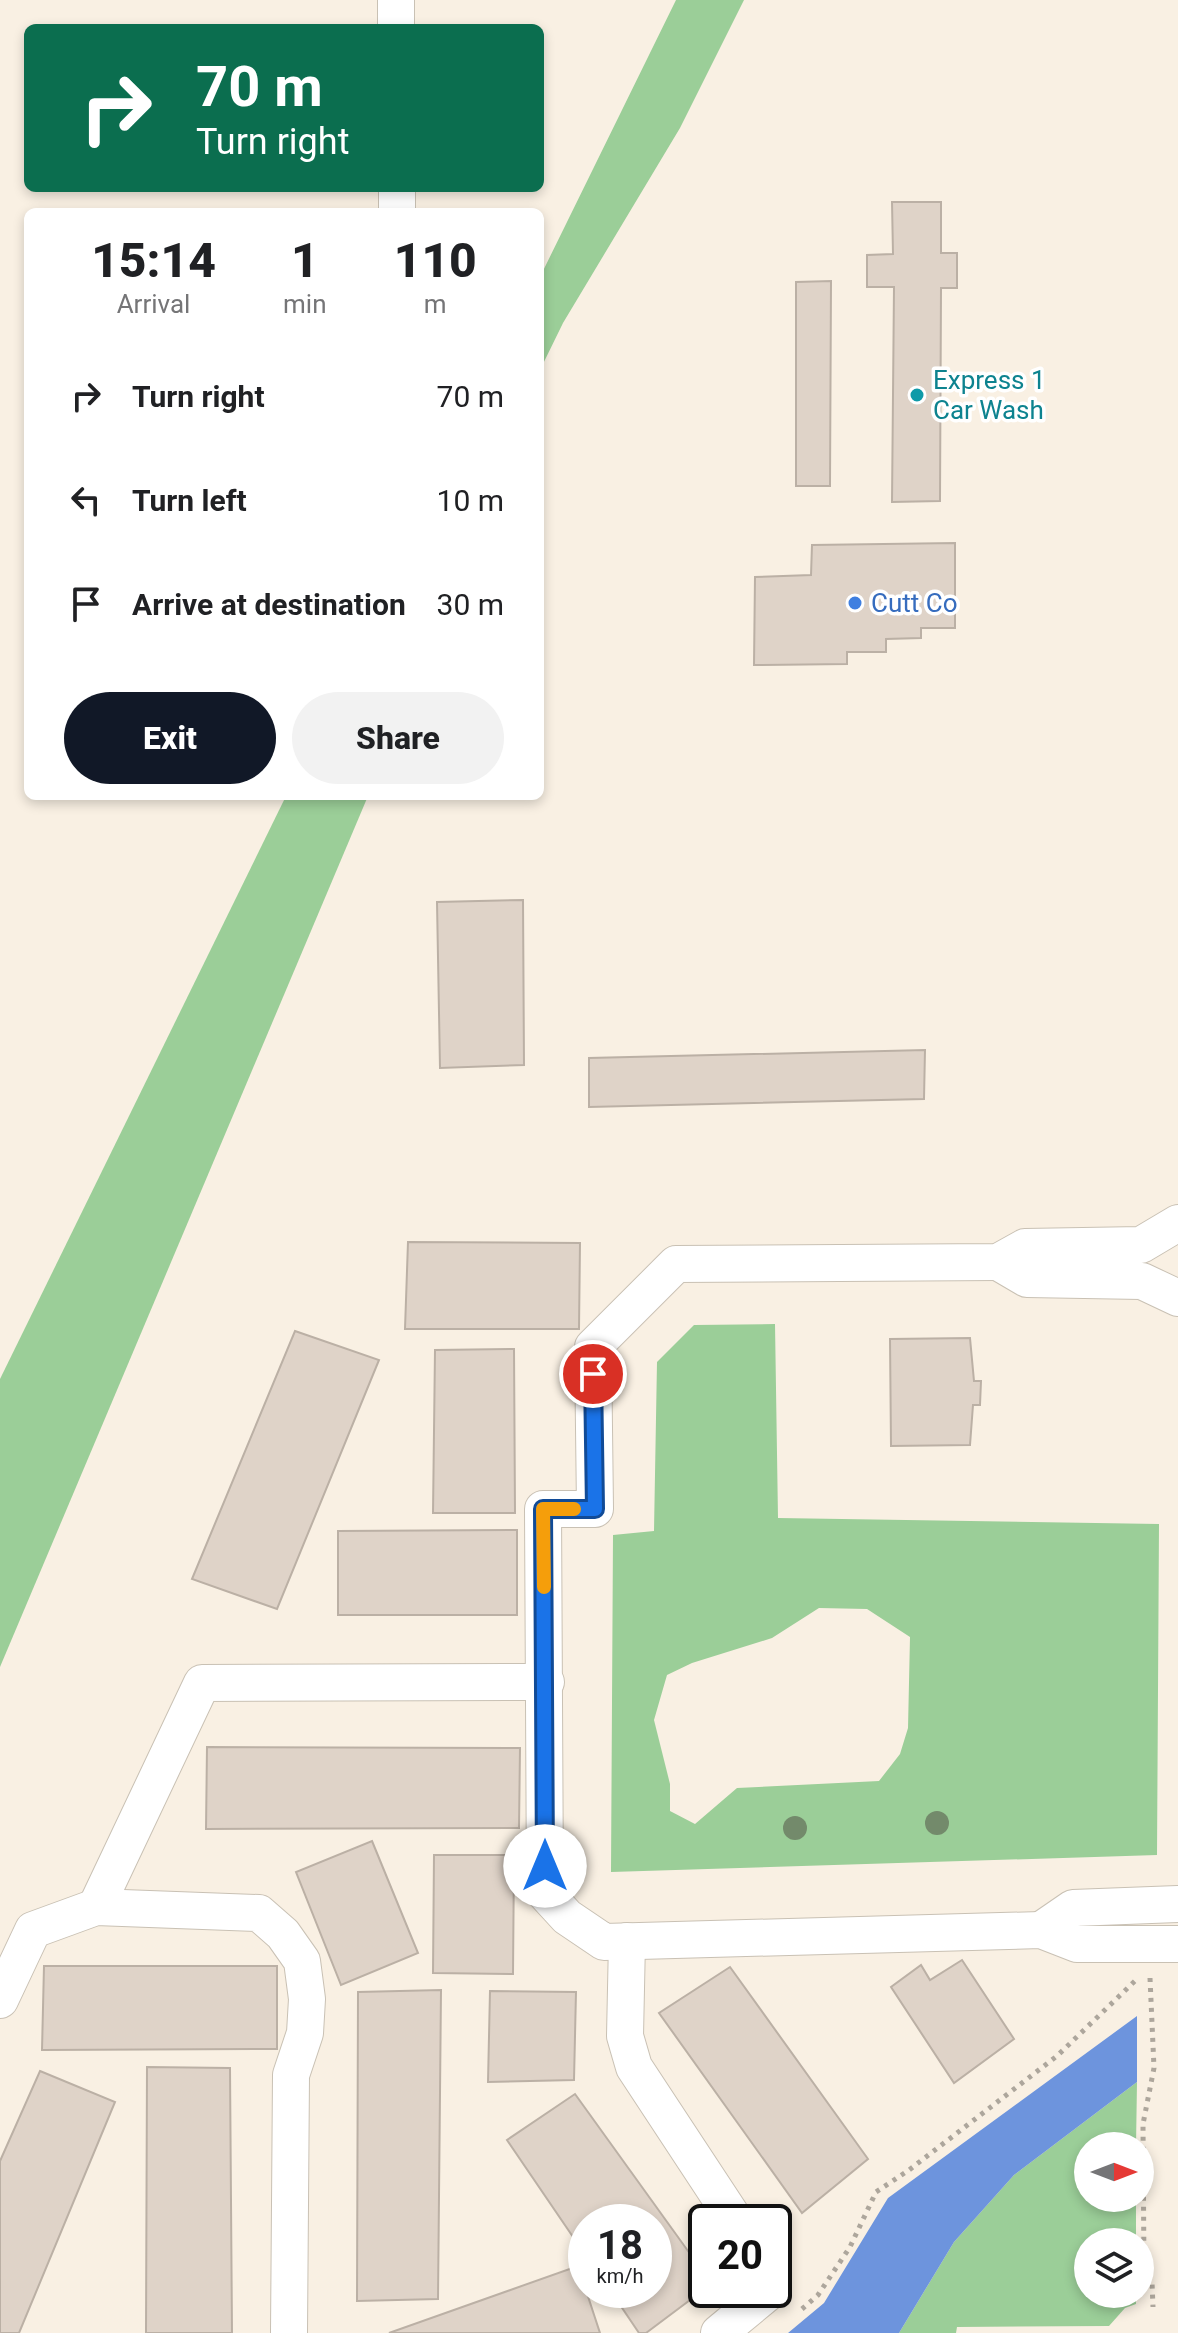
<!DOCTYPE html>
<style>
body{margin:0;font-family:Roboto,sans-serif;background:#f2f2f2;color:#202124;height:100vh;display:flex;flex-direction:column;font-size:30px;white-space:nowrap}
*{box-sizing:border-box;margin:0}
p{font-size:26px;color:#757577}
.icon{flex:none;width:44px;height:44px;fill:none;stroke:currentColor;stroke-width:2;stroke-linecap:round;stroke-linejoin:round}
.map{position:relative;flex:1;overflow:hidden}
.side{position:absolute;left:24px;top:208px;width:520px;height:592px;display:flex;flex-direction:column;background:#fff;border-radius:12px;box-shadow:0 4px 12px #0003}
.side>*{flex:none}
.guide{position:absolute;left:24px;top:24px;width:520px;height:168px;border-radius:12px;box-shadow:0 4px 12px #0003;background:#0b6e4f;color:#fff;overflow:hidden}
.needle{width:52px;rotate:90deg}
.tools{position:absolute;left:1074px;top:2132px;display:grid;gap:16px}
.tools a{display:grid;place-items:center;width:80px;height:80px;border-radius:50%;background:#fff;box-shadow:0 4px 12px #0003;font-size:40px}
.speed{position:absolute;left:568px;top:2204px;display:flex;gap:16px;font-size:40px;font-weight:700;text-align:center}
.speed>*{display:grid;place-content:center;width:104px;height:104px;border-radius:50%;background:#fff;box-shadow:0 4px 12px #0003;line-height:1}
.speed small{font-size:20px;font-weight:400}
.speed .limit{border:4px solid #111;border-radius:12px;background:#fff;color:#111}
.pin{position:absolute;display:grid;place-items:center;width:68px;height:68px;color:#fff;margin:-34px;border:4px solid #fff;border-radius:50%;box-shadow:0 2px 8px #0007}
.me{position:absolute;width:88px;margin:-44px;rotate:0deg;stroke-linejoin:round;filter:drop-shadow(0 0 6px #0008)}
.turn{display:flex;align-items:center;gap:28px;height:168px;padding:0 40px;font-size:36px}
.turn .icon{width:104px;height:104px;stroke-width:2.5}
.turn b{display:block;font-size:56px;line-height:68px}
.eta{display:flex;justify-content:space-evenly;align-items:center;height:136px;text-align:center}
.eta b{font-size:48px;font-weight:800;line-height:56px}
.primary-button{display:flex;gap:16px;margin-top:auto;padding:16px 40px}
.primary-button a{flex:1;height:92px;border-radius:48px;background:#111827;color:#fff;font-size:32px;font-weight:800;line-height:92px;text-align:center}
.primary-button a+a{background:#f2f2f2;color:#202124}
ul{padding:0;list-style:none}
li{display:flex;align-items:center;gap:24px;height:104px;padding:0 40px}
li div{flex:1}
li b{display:block;font-size:30px}
li em{font-style:normal}
.map>svg:first-child{display:block}
.green{fill:#9bce98;fill-rule:evenodd}
.water{fill:#6d94dd}
.building{fill:#dfd3c8;stroke:#bbb0a5;stroke-width:2}
.lines{fill:none;stroke-linecap:round;stroke-linejoin:round}
.minor-casing{stroke:#c9c1b4;stroke-width:38}
.path{stroke:#ada69c;stroke-width:5;stroke-dasharray:4 6;stroke-linecap:butt}
.minor{stroke:#fff;stroke-width:36}
.tree{fill:#738a6b}
.route-casing{stroke:#114b97;stroke-width:20}
.route{stroke:#1a73e8;stroke-width:14}
.slow{stroke:#f59e0b;stroke-width:14}
.culture-dot{fill:#0f9aa8;stroke:#fff;stroke-width:3}
.shop-dot{fill:#3f7fe0;stroke:#fff;stroke-width:3}
.labels{text-anchor:middle;stroke-width:7;stroke-linejoin:round;paint-order:stroke}
.culture-label{font-size:26px;fill:#0d838f;stroke:#fff;text-anchor:start}
.shop-label{font-size:26px;fill:#366cbe;stroke:#fff;text-anchor:start}
</style>
<div class="map">
<svg width="1178" height="2333" viewBox="0 0 1178 2333">
<rect width="100%" height="100%" fill="#f9f0e3"/>
<g class="green">
<path d="M676,0H744L680,128L563,323L540,370V277Z"/>
<path d="M286,796H368L0,1667V1379Z"/>
<path d="M775,1324L778,1518L1159,1524L1157,1855L611,1872L613,1535L654,1531L657,1362L694,1325ZM819,1608L867,1609L910,1637L908,1728L900,1754L879,1781L737,1788L695,1824L670,1811V1784L654,1720L667,1675L692,1663L772,1638Z"/>
<path d="M1137,2082L1136,2146H1088V2198H1136V2242H1088V2294H1136V2304L1125,2308L1109,2326L957,2327L956,2333H899L954,2242L1014,2175Z"/>
</g>
<path class="water" d="M1137,2016V2082L1014,2175L954,2242L899,2333H788L824,2303L888,2198Z"/>
<g class="building">
<path d="M892,202H941V253H957V288H941L940,501L892,502L894,287H867V255L893,254Z"/>
<path d="M831,281L830,486H796V282Z"/>
<path d="M955,543V628H921V638L886,639V652H847V664L754,665L755,577L811,575L812,545Z"/>
<path d="M523,900L524,1065L440,1068L437,902Z"/>
<path d="M925,1050L924,1099L589,1107V1058Z"/>
<path d="M408,1242L580,1243L579,1329H405Z"/>
<path d="M295,1331L379,1360L277,1609L192,1579Z"/>
<path d="M970,1338L974,1381H981L980,1405H973L970,1445L891,1446L890,1339Z"/>
<path d="M514,1349L515,1513H433L435,1350Z"/>
<path d="M517,1530V1615H338V1531Z"/>
<path d="M207,1747L520,1748L519,1828L206,1829Z"/>
<path d="M372,1841L418,1953L341,1985L296,1872Z"/>
<path d="M434,1855H514L513,1974L433,1973Z"/>
<path d="M962,1960L1014,2039L954,2083L891,1987L921,1965L930,1980Z"/>
<path d="M44,1966H277V2049L42,2050Z"/>
<path d="M730,1967L868,2159L802,2213L659,2013Z"/>
<path d="M441,1990L438,2299L357,2301L358,1992Z"/>
<path d="M490,1991L576,1992L574,2080L488,2082Z"/>
<path d="M147,2067L230,2068L232,2333H146Z"/>
<path d="M40,2071L115,2102L19,2333H0V2161Z"/>
<path d="M575,2094L706,2276V2288L646,2333H639L610,2290H654V2222H586V2256L507,2140Z"/>
<path d="M578,2266L600,2333H389Z"/>
</g>
<g class="lines">
<defs>
<g id="minor">
<path d="M396,0V28"/>
<path d="M397,188V212"/>
<path d="M1178,1223L1141,1245L1025,1247L998,1262L676,1264L593,1347L595,1509H543L545,1893L567,1917L604,1942L1041,1930L1077,1944H1178"/>
<path d="M998,1262L1027,1279L1142,1281L1178,1298"/>
<path d="M96,1907L202,1683L546,1682"/>
<path d="M1041,1930L1073,1908L1178,1904"/>
<path d="M627,1941L625,2036L634,2067L736,2222"/>
<path d="M0,2000L33,1930L96,1907L259,1913L283,1934L302,1961L307,1999L305,2033L291,2075L289,2333"/>
<path d="M719,2333L771,2290"/>
</g>
</defs>
<use href="#minor" class="minor-casing"/>
<g class="path">
<path d="M1150,1978L1154,2068L1143,2124L1144,2269L1152,2282L1153,2307"/>
<path d="M802,2309L818,2295L850,2247L876,2192L909,2170L1057,2056L1137,1979"/>
</g>
<use href="#minor" class="minor"/>
</g>
<g class="tree">
<circle cx="937" cy="1823" r="12"/>
<circle cx="795" cy="1828" r="12"/>
</g>
<g class="lines">
<defs>
<path id="route" d="M545,1866L543,1509H595L593,1374"/>
</defs>
<use href="#route" class="route-casing"/>
<use href="#route" class="route"/>
<path class="slow" d="M544,1587L543,1509H574"/>
</g>
<circle class="culture-dot" cx="917" cy="395" r="8"/>
<circle class="shop-dot" cx="855" cy="603" r="8"/>
<g class="labels">
<g class="culture-label">
<text x="933" y="389">Express 1<tspan x="933" dy="30">Car Wash</tspan></text>
</g>
<g class="shop-label">
<text x="871" y="612">Cutt Co</text>
</g>
</g>
</svg>
<div class="tools">
<a><svg class="needle" viewBox="-14 -14 28 28"><path d="M0-13l5 13h-10z" fill="#e53935"/><path d="M0 13l5-13h-10z" fill="#757577"/></svg></a>
<a><svg class="icon" aria-label="layers" viewBox="0 0 24 24"><path d="M12 4l9 5-9 5-9-5zM3 14l9 5 9-5"/></svg></a>
</div>
<div class="speed"><div>18<small>km/h</small></div><div class="limit">20</div></div>
<div class="pin" style="left:593px;top:1374px;background:#d93025"><svg class="icon" aria-label="arrive" viewBox="0 0 24 24"><path d="M6 21V4h12l-3 4 3 4H6"/></svg></div>
<svg class="me" style="left:545px;top:1866px" viewBox="-20 -20 40 40"><circle r="19" fill="#fff"/><path d="M0-13L10 11 0 6-10 11z" fill="#1a73e8"/></svg>
<div class="guide">
<div class="turn"><svg class="icon" aria-label="right" viewBox="0 0 24 24"><path d="M7 20v-9h11M14 6l5 5-5 5"/></svg><div><b>70 m</b>Turn right</div></div>
</div>
<section class="side">
<div class="eta">
<div><b>15:14</b><p>Arrival</p></div>
<div><b>1</b><p>min</p></div>
<div><b>110</b><p>m</p></div>
</div>
<ul>
<li><svg class="icon" aria-label="right" viewBox="0 0 24 24"><path d="M7 20v-9h11M14 6l5 5-5 5"/></svg><div><b>Turn right</b></div><em>70 m</em></li>
<li><svg class="icon" aria-label="left" viewBox="0 0 24 24"><path d="M17 20v-9H6M10 6l-5 5 5 5"/></svg><div><b>Turn left</b></div><em>10 m</em></li>
<li><svg class="icon" aria-label="arrive" viewBox="0 0 24 24"><path d="M6 21V4h12l-3 4 3 4H6"/></svg><div><b>Arrive at destination</b></div><em>30 m</em></li>
</ul>
<div class="primary-button"><a>Exit</a><a>Share</a></div>
</section>
</div>
